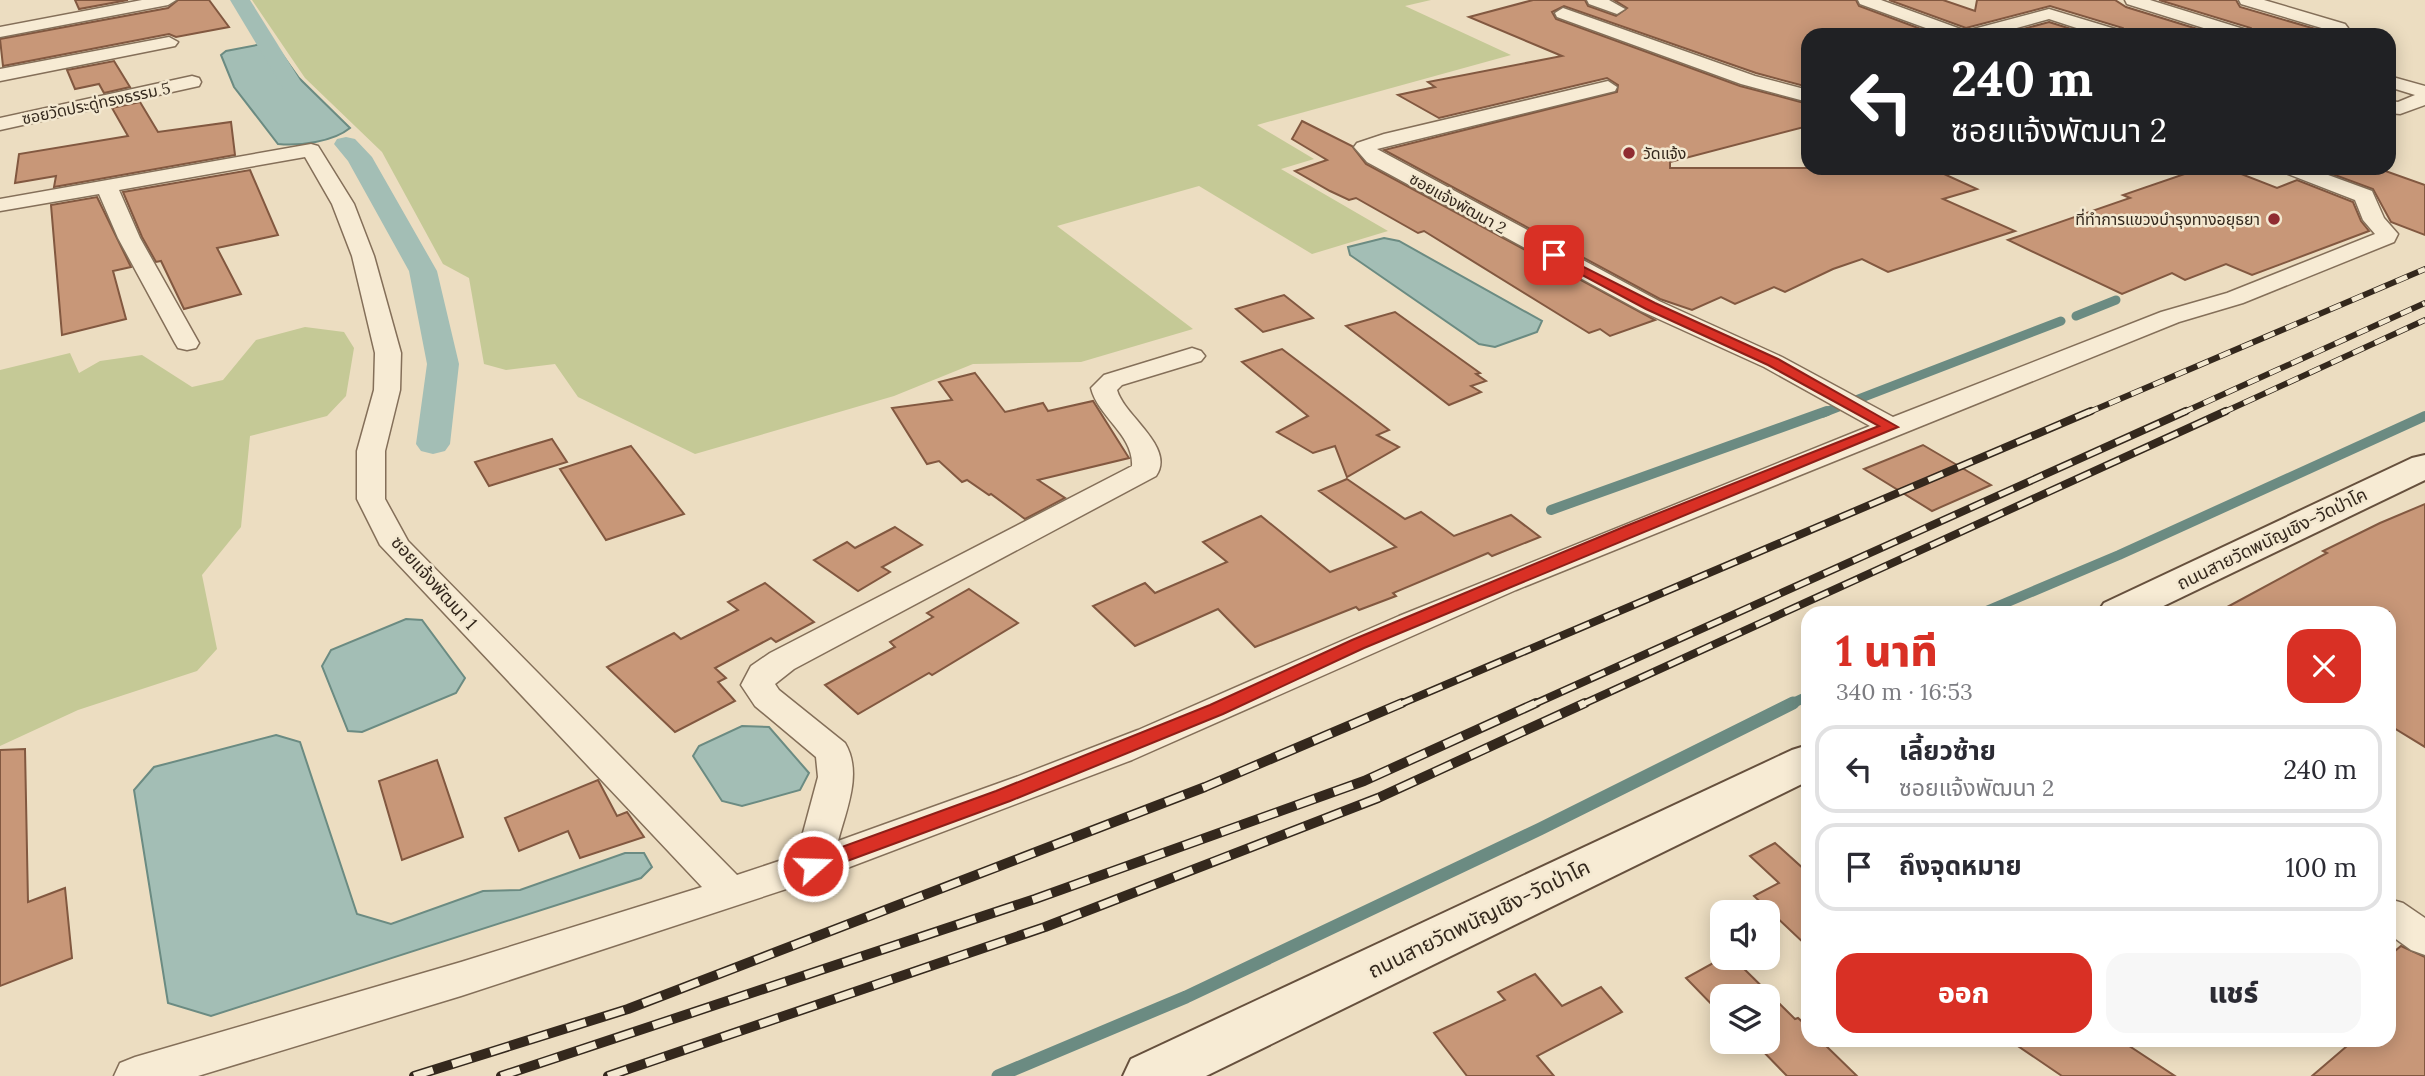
<!DOCTYPE html>
<html lang="th">
<meta charset="utf-8">
<style>
body{margin:0;font-family:Lora,"Noto Sans Thai",serif;background:#f7f7f7;color:#2b2b33;height:100vh;display:flex;flex-direction:column;font-size:26px;white-space:nowrap}
*{box-sizing:border-box;margin:0}
p{font-size:23px;color:#7c7c81}
.icon{flex:none;width:38px;height:38px;fill:none;stroke:currentColor;stroke-width:2;stroke-linecap:round;stroke-linejoin:round}
.map{position:relative;flex:1;overflow:hidden}
.side{position:absolute;left:1801px;top:606px;width:595px;height:441px;display:flex;flex-direction:column;background:#fff;border-radius:21px;box-shadow:0 4px 18px #0003}
.side>*{flex:none}
.hud{position:absolute;left:1801px;top:28px;width:595px;height:147px;border-radius:21px;box-shadow:0 4px 18px #0003;background:#202124;color:#fff;overflow:hidden}
.controls{position:absolute;left:1710px;top:900px;display:grid;gap:14px}
.controls a{display:grid;place-items:center;width:70px;height:70px;border-radius:14px;background:#fff;box-shadow:0 4px 18px #0003;font-size:35px}
.pin{position:absolute;display:grid;place-items:center;width:60px;height:60px;color:#fff;margin:-30px;border-radius:14px;box-shadow:0 4px 10px #0006}
.me{position:absolute;width:77px;margin:-38px;rotate:70deg;stroke-linejoin:round;filter:drop-shadow(0 0 5px #0008)}
.turn{display:flex;align-items:center;gap:24px;height:147px;padding:0 35px;font-size:32px}
.turn .icon{width:91px;height:91px;stroke-width:2.5}
.turn b{display:block;font-size:49px;line-height:60px}
.round{display:grid;place-items:center;flex:none;width:74px;height:74px;border-radius:21px;background:#f7f7f7}
.overview{display:flex;align-items:center;justify-content:space-between;height:119px;padding:0 35px}
h1{font-size:42px;font-weight:800;line-height:52px;color:#d93025}
.action{display:flex;gap:14px;margin-top:auto;padding:14px 35px}
.action a{flex:1;height:80px;border-radius:21px;background:#d93025;color:#fff;font-size:28px;font-weight:800;line-height:80px;text-align:center}
.action a+a{background:#f7f7f7;color:#2b2b33}
ul{padding:0;list-style:none}
li{display:flex;align-items:center;gap:21px;height:88px;margin:0 14px 10px;padding:0 21px;border:4px solid #e1e1e2;border-radius:21px}
li div{flex:1}
li b{display:block;font-size:26px}
li em{font-style:normal}
.map>svg:first-child{display:block}
.green{fill:#c5c996}
.water{fill:#a3beb5;stroke:#6b8b82;stroke-width:2}
.lines{fill:none;stroke-linecap:round;stroke-linejoin:round}
.stream-far2{stroke:#6b8b82;stroke-width:9}
.stream-far1{stroke:#6b8b82;stroke-width:10}
.stream{stroke:#6b8b82;stroke-width:13}
.canal{fill:#a3beb5;fill-rule:evenodd}
.building{fill:#c89778;stroke:#825840;stroke-width:2}
.street-casing{stroke:#846f59;stroke-width:3}
.secondary-casing{stroke:#66503d;stroke-width:4}
.street{fill:#f7ebd4;fill-rule:evenodd}
.secondary{fill:#f7ebd4;fill-rule:evenodd}
.rail-far2-casing{stroke:#34281d;stroke-width:6}
.rail-far1-casing{stroke:#34281d;stroke-width:8}
.rail-casing{stroke:#34281d;stroke-width:10}
.rail-far2{stroke:#f3e8d0;stroke-width:4.5;stroke-dasharray:12;stroke-linecap:butt}
.rail-far1{stroke:#f3e8d0;stroke-width:5;stroke-dasharray:16;stroke-linecap:butt}
.rail{stroke:#f3e8d0;stroke-width:7;stroke-dasharray:20;stroke-linecap:butt}
.route{fill:#d93025;stroke:#8d1f18;stroke-width:2}
.poi-dot{fill:#902c31;stroke:#f3e8d0;stroke-width:2.5}
.labels{text-anchor:middle;stroke-width:5;stroke-linejoin:round;paint-order:stroke}
.far-street-label{font-size:16px;fill:#34281d;stroke:#f3e8d0}
.far-poi-label{font-size:16px;fill:#34281d;stroke:#f3e8d0;text-anchor:start}
.street-label{font-size:18px;fill:#34281d;stroke:#f3e8d0}
.near-street-label{font-size:21px;fill:#34281d;stroke:#f3e8d0}
</style>
<div class="map">
<svg width="2425" height="1076" viewBox="0 0 2425 1076">
<rect width="100%" height="100%" fill="#ecddc1"/>
<g class="green">
<path d="M252,0H1431L1405,6L1511,55L1257,125L1314,159L1281,169L1388,231L1312,254L1199,186L1057,226L1193,329L1081,362L973,364L894,396L695,454L578,397L555,364L506,370L484,364L469,278L443,264L382,152L305,78Z"/>
<path d="M305,327L344,332L354,348L346,396L327,416L250,436L241,527L202,575L217,649L197,671L78,710L0,746V370L70,353L79,373L100,361L142,355L192,387L223,380L256,340Z"/>
</g>
<g class="water">
<path d="M267,43H274L299,78L350,128C333,142 299,146 278,144L234,87L221,55L226,51Z"/>
<path d="M1384,238L1399,241L1542,321L1537,332L1495,347L1479,344L1350,255L1348,247Z"/>
<path d="M406,619L422,620L465,678L456,693L362,732L348,731L322,666L331,650Z"/>
<path d="M742,726L769,727L809,773L800,790L742,806L722,801L693,756L699,746Z"/>
<path d="M276,735L300,742L357,914L391,924L483,891L520,890L625,853H644L652,867L641,878L211,1016L168,1003L134,790L154,767Z"/>
</g>
<g class="lines">
<g class="stream-far2">
<path d="M2076,316L2116,300"/>
<path d="M1856,400L2061,321"/>
<path d="M1823,413L1841,406"/>
</g>
<g class="stream-far1">
<path d="M1551,510L1827,411"/>
<path d="M1984,612L2119,555L2425,416"/>
<path d="M1789,705L1808,696"/>
</g>
<path class="stream" d="M998,1076L1186,997L1540,829L1793,703"/>
<g class="canal">
<path d="M230,0H250L303,85L300,90H284Z"/>
<path d="M346,137L355,139L372,157L437,271L459,364L450,444L445,451L433,454L421,451L416,444L427,364L409,271L348,161L334,144L337,139Z"/>
</g>
</g>
<g class="building">
<path d="M75,0H128L79,9Z"/>
<path d="M178,0H209L229,27L176,37L169,34L3,66L0,39L168,8Z"/>
<path d="M1533,0H1585L1588,6L1616,16L1627,8L1614,0H1856L1859,6L1937,35H1808V87L1756,73L1564,6L1552,12L1556,19L1740,86L1808,104V126L1670,162V168H1931L1977,189L1943,199L2015,231L1888,272L1862,259L1833,269L1785,292L1774,287L1735,304L1721,297L1692,310L1660,299L1384,150L1617,92L1618,85L1607,78L1439,118L1398,95L1435,87L1428,82L1562,56L1469,17Z"/>
<path d="M1889,0H1943L1975,11L1977,0H2115L2126,7L2217,35H2128L2123,28L2050,6L1966,28Z"/>
<path d="M2159,0H2236L2240,7L2319,30L2314,35H2256L2251,28Z"/>
<path d="M2049,22L2090,35H2001Z"/>
<path d="M114,61L130,87L104,93L99,84L75,89L67,70Z"/>
<path d="M140,102L158,132L231,122L235,155L54,187L56,176L15,183L19,154L128,136L112,108Z"/>
<path d="M1302,121L1352,146L1366,164L1655,320L1610,336L1600,329L1589,333L1424,231L1418,233L1356,198L1349,200L1330,191L1295,171L1327,160L1292,139Z"/>
<path d="M2202,168H2226L2277,188L2297,180L2353,202L2361,221L2369,231L2252,275L2226,264L2185,280L2172,273L2122,294L2008,240L2130,198L2123,195Z"/>
<path d="M2330,168H2377L2425,185V235L2391,222L2373,189L2324,171Z"/>
<path d="M250,170L278,235L217,248L241,294L184,309L161,261L156,262L142,237L123,192Z"/>
<path d="M97,197L131,267L113,271L126,319L62,335L51,205Z"/>
<path d="M1284,295L1313,318L1263,332L1236,309Z"/>
<path d="M1395,312L1480,373L1476,374L1486,381L1471,386L1481,392L1449,405L1346,326Z"/>
<path d="M1282,349L1389,430L1377,435L1399,447L1347,477L1335,446L1313,453L1277,432L1308,416L1242,362Z"/>
<path d="M975,373L1005,412L1043,403L1048,411L1093,401L1129,458L1038,480L1065,498L1025,519L991,494L989,495L967,480L962,482L939,461L927,464L892,408L952,400L939,382Z"/>
<path d="M552,439L567,462L489,486L475,462Z"/>
<path d="M1923,445L1991,485L1932,511L1864,469Z"/>
<path d="M631,446L684,514L606,540L560,469Z"/>
<path d="M1347,479L1405,519L1421,512L1454,536L1511,515L1540,537L1492,556L1488,553L1393,593L1396,596L1359,610L1356,607L1255,647L1218,609L1135,646L1093,606L1145,583L1155,593L1227,562L1203,542L1261,516L1330,572L1396,547L1319,491Z"/>
<path d="M2425,504V747L2389,725V612H2218L2327,553L2323,551L2380,523Z"/>
<path d="M895,527L922,545L882,567L890,572L858,591L814,560L847,542L855,548Z"/>
<path d="M765,583L814,622L776,642L771,638L715,668L726,678L718,682L735,701L675,732L607,667L674,633L681,639L738,610L728,602Z"/>
<path d="M969,589L1018,623L932,675L929,673L858,714L825,685L895,647L890,642L933,617L927,613Z"/>
<path d="M25,749L28,902L65,888L72,958L0,986V750Z"/>
<path d="M437,760L463,837L402,860L379,781Z"/>
<path d="M598,780L617,816L627,812L644,837L580,858L568,831L519,851L505,818Z"/>
<path d="M1775,843L1805,870L1808,869V947L1754,896L1779,883L1750,856Z"/>
<path d="M2401,946L2425,957V1076H2312L2354,1040H2389V956Z"/>
<path d="M1724,957H1732L1795,1019L1798,1018L1808,1027V1040H1820L1857,1076H1787L1753,1041H1768V996H1722V1015L1686,978Z"/>
<path d="M1535,974L1562,1006L1601,987L1622,1012L1537,1056L1554,1076H1467L1434,1033L1505,1000L1498,992Z"/>
<path d="M2009,1040H2120L2175,1076H2062Z"/>
</g>
<g class="lines">
<defs>
<g id="street">
<path d="M142,0H176L168,5L0,37V27Z"/>
<path d="M1587,0H1609L1625,9L1617,14L1589,4Z"/>
<path d="M1858,0H1881L1966,31L2049,9L2122,31L2125,35H2098L2049,19L1991,35H1945L1860,4Z"/>
<path d="M2125,0H2150L2250,31L2253,35H2226L2127,4Z"/>
<path d="M2239,0H2264L2345,24L2348,28L2343,35H2316L2325,29L2241,4Z"/>
<path d="M1563,8L1755,76L1808,90V102L1741,84L1557,17L1555,13Z"/>
<path d="M169,37L178,42L175,46L0,81V69Z"/>
<path d="M192,76L199,78L201,82L199,86L0,130V118Z"/>
<path d="M2389,76L2425,86V105L2400,114L2389,113V101L2398,102L2415,95L2389,87Z"/>
<path d="M1608,81L1617,87L1615,91L1377,149L1659,301L1782,357L1893,417L2161,312L2227,293L2375,234L2363,220L2355,200L2283,172L2280,168H2309L2372,191L2384,218L2398,234L2394,242L2243,303L2179,322L1516,590L1132,760L826,876L461,996L198,1076H114L120,1063L135,1057L461,962L702,887L380,545L357,499V451L374,390L375,353L352,256L332,204L305,157L119,190L140,238L199,343L196,348L187,350L178,348L175,343L118,238L99,194L0,211V199L311,144L318,146L354,204L374,256L401,353L400,390L385,451V499L408,541L737,875L797,855L818,777L816,757L755,706L741,685L751,666L770,653L1132,466C1134,435 1098,417 1091,388L1104,375L1192,348L1201,351L1205,356L1201,361L1122,385L1117,390C1124,416 1176,447 1156,476L794,669L775,684L779,690L845,743C863,773 846,810 838,841L1016,777L1138,730L1399,616L1870,426L1764,367L1641,311L1367,162L1354,147L1357,143L1384,134Z"/>
<path d="M2121,168H2145L2142,172H2124Z"/>
<path d="M2389,899L2403,903L2425,918V955L2411,950L2389,934Z"/>
</g>
<g id="secondary">
<path d="M2425,455V480L2151,612H2098L2104,603L2412,458Z"/>
<path d="M1808,745V781L1206,1076H1123L1131,1059L1792,750Z"/>
</g>
</defs>
<use href="#street" class="street-casing"/>
<use href="#secondary" class="secondary-casing"/>
<use href="#street" class="street"/>
<use href="#secondary" class="secondary"/>
<defs>
<g id="rail-far2">
<path d="M2087,413L2425,269"/>
<path d="M2182,413L2425,303"/>
<path d="M2222,413L2425,320"/>
</g>
<g id="rail-far1">
<path d="M1398,705L2091,411"/>
<path d="M1532,705L2186,411"/>
<path d="M1581,705L2226,411"/>
</g>
<g id="rail">
<path d="M414,1076L628,1009L1205,787L1402,703"/>
<path d="M501,1076L1035,899L1364,781L1536,703"/>
<path d="M608,1076L1045,927L1378,798L1585,703"/>
</g>
</defs>
<use href="#rail-far2" class="rail-far2-casing"/>
<use href="#rail-far1" class="rail-far1-casing"/>
<use href="#rail" class="rail-casing"/>
<use href="#rail-far2" class="rail-far2"/>
<use href="#rail-far1" class="rail-far1"/>
<use href="#rail" class="rail"/>
</g>
<path class="route" d="M1554,252L1655,303L1778,359L1898,427L1364,648L1223,714L1010,801L820,871L813,873L806,871L803,866L806,860L996,791L1210,705L1352,640L1626,526L1879,426L1768,365L1646,309L1550,258V253Z"/>
<g class="poi-dot">
<circle cx="1629" cy="153" r="7"/>
<circle cx="2274" cy="219" r="7"/>
</g>
<g class="labels">
<g class="far-street-label">
<text transform="translate(96 103) rotate(-12)" y="6">ซอยวัดประดู่ทรงธรรม 5</text>
<text transform="translate(1458 203) rotate(29)" y="6">ซอยแจ้งพัฒนา 2</text>
</g>
<g class="far-poi-label">
<text x="1643" y="159">วัดแจ้ง</text>
<text x="2260" y="225" text-anchor="end">ที่ทำการแขวงบำรุงทางอยุธยา</text>
</g>
<g class="street-label">
<text transform="translate(2272 539) rotate(-26)" y="6">ถนนสายวัดพนัญเชิง-วัดป่าโค</text>
<text transform="translate(434 583) rotate(48)" y="6">ซอยแจ้งพัฒนา 1</text>
</g>
<g class="near-street-label">
<text transform="translate(1479 919) rotate(-26)" y="7">ถนนสายวัดพนัญเชิง-วัดป่าโค</text>
</g>
</g>
</svg>
<div class="controls">
<a><svg class="icon" aria-label="sound" viewBox="0 0 24 24"><path d="M4 9h4l5-4v14l-5-4H4zM17 9q2 3 0 6"/></svg></a>
<a><svg class="icon" aria-label="layers" viewBox="0 0 24 24"><path d="M12 4l9 5-9 5-9-5zM3 14l9 5 9-5"/></svg></a>
</div>
<div class="pin" style="left:1554px;top:255px;background:#d93025"><svg class="icon" aria-label="arrive" viewBox="0 0 24 24"><path d="M6 21V4h12l-3 4 3 4H6"/></svg></div>
<svg class="me" style="left:813px;top:866px" viewBox="-20 -20 40 40"><circle r="17" fill="#d93025" stroke="#fff" stroke-width="3"/><path d="M0-11L8 9 0 5-8 9z" fill="#fff"/></svg>
<div class="hud">
<div class="turn"><svg class="icon" aria-label="left" viewBox="0 0 24 24"><path d="M17 20v-9H6M10 6l-5 5 5 5"/></svg><div><b>240 m</b>ซอยแจ้งพัฒนา 2</div></div>
</div>
<section class="side">
<div class="overview"><div><h1>1 นาที</h1><p>340 m · 16:53</p></div><a class="round" style="background:#d93025;color:#fff"><svg class="icon" aria-label="close" viewBox="0 0 24 24"><path d="M6 6l12 12M18 6L6 18"/></svg></a></div>
<ul>
<li><svg class="icon" aria-label="left" viewBox="0 0 24 24"><path d="M17 20v-9H6M10 6l-5 5 5 5"/></svg><div><b>เลี้ยวซ้าย</b><p>ซอยแจ้งพัฒนา 2</p></div><em>240 m</em></li>
<li><svg class="icon" aria-label="arrive" viewBox="0 0 24 24"><path d="M6 21V4h12l-3 4 3 4H6"/></svg><div><b>ถึงจุดหมาย</b></div><em>100 m</em></li>
</ul>
<div class="action"><a>ออก</a><a>แชร์</a></div>
</section>
</div>
